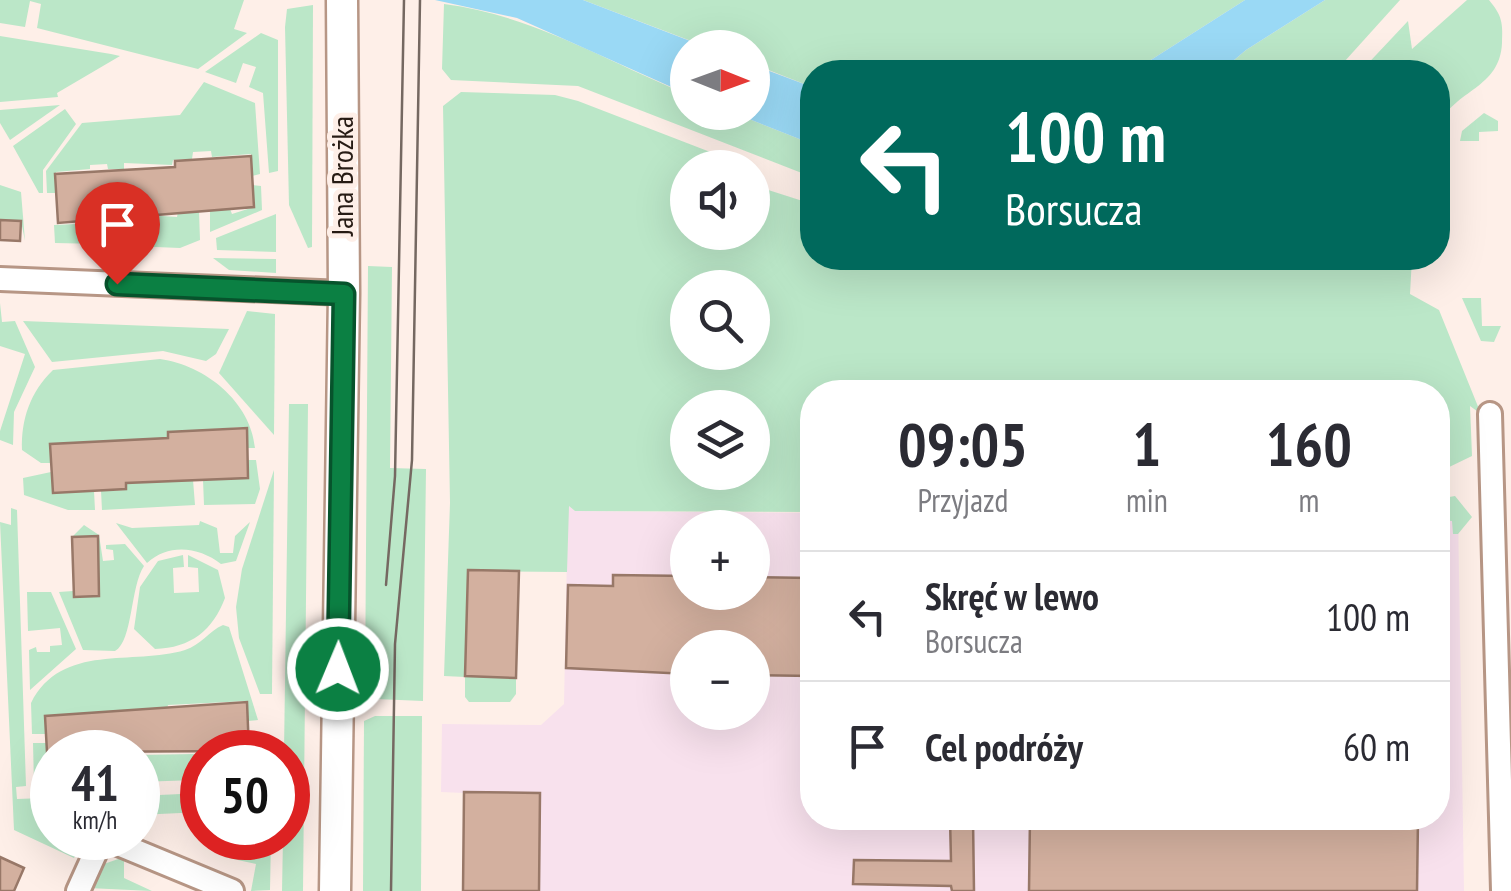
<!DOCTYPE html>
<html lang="pl">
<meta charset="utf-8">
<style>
body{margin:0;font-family:"PT Sans Narrow",sans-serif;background:#f7f7f7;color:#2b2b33;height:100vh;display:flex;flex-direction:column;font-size:38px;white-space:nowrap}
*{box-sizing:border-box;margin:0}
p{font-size:32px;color:#7c7c81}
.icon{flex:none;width:55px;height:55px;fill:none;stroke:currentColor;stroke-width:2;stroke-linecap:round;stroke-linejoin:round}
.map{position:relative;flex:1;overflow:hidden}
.sheet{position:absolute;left:800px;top:380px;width:650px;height:450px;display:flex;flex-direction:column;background:#fff;border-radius:40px;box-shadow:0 10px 40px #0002}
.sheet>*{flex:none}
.guide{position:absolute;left:800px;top:60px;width:650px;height:210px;border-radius:40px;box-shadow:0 10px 40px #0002;background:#00695c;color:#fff;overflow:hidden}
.needle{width:65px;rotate:91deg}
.controls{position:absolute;left:670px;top:30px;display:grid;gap:20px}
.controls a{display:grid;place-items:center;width:100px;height:100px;border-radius:50%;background:#fff;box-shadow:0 10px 40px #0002;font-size:50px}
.speed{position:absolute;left:30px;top:730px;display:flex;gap:20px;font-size:50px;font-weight:700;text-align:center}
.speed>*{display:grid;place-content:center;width:130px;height:130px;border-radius:50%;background:#fff;box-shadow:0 10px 40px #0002;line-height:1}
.speed small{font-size:25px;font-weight:400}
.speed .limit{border:15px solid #d22;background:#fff;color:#111}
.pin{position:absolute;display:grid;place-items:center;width:85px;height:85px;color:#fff;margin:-102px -42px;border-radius:50% 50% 50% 0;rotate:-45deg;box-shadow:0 0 10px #0007}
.pin .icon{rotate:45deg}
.me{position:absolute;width:110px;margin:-55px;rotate:1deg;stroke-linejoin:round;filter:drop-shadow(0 0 8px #0008)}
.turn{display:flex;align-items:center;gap:35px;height:210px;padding:0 40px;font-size:45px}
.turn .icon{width:130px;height:130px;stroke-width:2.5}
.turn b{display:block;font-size:70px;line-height:85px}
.eta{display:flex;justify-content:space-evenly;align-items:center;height:170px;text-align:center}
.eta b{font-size:60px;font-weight:700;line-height:70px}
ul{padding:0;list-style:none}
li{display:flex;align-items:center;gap:30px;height:130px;padding:0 40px;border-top:2px solid #e1e1e2}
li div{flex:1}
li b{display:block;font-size:38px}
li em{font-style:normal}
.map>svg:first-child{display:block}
.industrial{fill:#f8e1ed;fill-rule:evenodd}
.green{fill:#bbe7c8;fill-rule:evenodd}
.water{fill:#9ad9f5}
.building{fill:#d3b09f;stroke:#987868;stroke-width:2.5}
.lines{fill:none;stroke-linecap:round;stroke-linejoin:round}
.minor-casing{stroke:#b79685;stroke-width:28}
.secondary-casing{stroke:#b79685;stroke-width:35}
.minor{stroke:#fff;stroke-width:22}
.secondary{stroke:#fff;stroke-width:30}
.tram{stroke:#756861;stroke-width:2.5}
.route-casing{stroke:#07532c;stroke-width:25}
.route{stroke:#0b8043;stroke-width:18}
.labels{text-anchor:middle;stroke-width:10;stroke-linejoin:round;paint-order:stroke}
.street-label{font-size:30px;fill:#271b14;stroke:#feefe8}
</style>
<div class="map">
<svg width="1511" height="891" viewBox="0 0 1511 891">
<rect width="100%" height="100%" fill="#feefe8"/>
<path class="industrial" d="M568,505L575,511L812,513V818H1438V509H1458L1464,891H463L464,793L441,792L442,724L541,725L564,704ZM688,528H752V592H688ZM688,648H752V712H688Z"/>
<g class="green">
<path d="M0,0H244L234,29L247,33L198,69L37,28L41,4L30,1L25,27L0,23Z"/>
<path d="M583,0H1245L1132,72H812V87L753,64L752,48L707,47Z"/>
<path d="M1325,0H1400L1335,72H1220L1246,50Z"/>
<path d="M1467,0H1489C1502,16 1503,22 1502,43C1500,89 1455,89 1438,126V72H1360L1408,21L1412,49Z"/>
<path d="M444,4C532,15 606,61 687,94L688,112L734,113L812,144V177L578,86L451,80L442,69Z"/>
<path d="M313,5L312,247L308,248L289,205L285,27L287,9Z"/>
<path d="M261,33L278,40V171L269,173L263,93L249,87L256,67L243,63L236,83L205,72Z"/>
<path d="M0,36L111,54L120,56L57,93L58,97L0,102Z"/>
<path d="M204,82L255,103L260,174L252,176L251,154L212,157L211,151L193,152L192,159L173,160L172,165L124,163V169H108L107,164L90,165V169L56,172V193H47L46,171L82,123L180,115Z"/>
<path d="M461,92L555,95L578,101L731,160V167L688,168V232H752L753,185L812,204V258H1412L1410,294L1439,310L1481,414L1470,406L1472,456L1443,470L1438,459V392H812V512L575,511L569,506L567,572L468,571L465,676L516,678V694L510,702H469L465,697V677L444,676L450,503L443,106ZM688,288H752V352H688ZM688,408H752V472H688Z"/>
<path d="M60,105L10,140L0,123V110Z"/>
<path d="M65,109L76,124L43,170V193H39L13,146Z"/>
<path d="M1484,113L1498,121V131L1479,132V141H1460L1462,131Z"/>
<path d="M0,185L21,192L25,241L21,221L0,219Z"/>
<path d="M253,185L261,186L262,210L210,232V210L230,209L232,214L254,207Z"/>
<path d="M199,211L200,240L180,248L107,245L106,222L131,221L132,214L177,217L178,212Z"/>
<path d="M276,214V252L217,250L216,238Z"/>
<path d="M98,223L100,244L55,243L54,225Z"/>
<path d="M213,258L276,259V273L229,270Z"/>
<path d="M368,266L392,267L390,468L426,469L423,701L376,699L365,691Z"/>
<path d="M1462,298H1481L1482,326H1501L1494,342L1481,341Z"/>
<path d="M0,303L2,322L15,321L35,367L14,412L13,445L0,440V431L25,354L0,346Z"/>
<path d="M247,311L275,314L274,435L219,373Z"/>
<path d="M23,321L229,329L216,354L206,361L163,351L52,362Z"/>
<path d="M160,359C205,365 251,402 255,448H247L246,427L168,432V438L51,444V463H41L22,450C21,420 30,392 53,370Z"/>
<path d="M289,404H308L303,891H282L283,838H288L284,752Z"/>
<path d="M248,460H256L260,489L255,504L204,505L203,480L248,478Z"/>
<path d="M274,470L272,694H260L239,638L236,607L242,569Z"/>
<path d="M51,472L53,493L94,491L95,510H68L24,495L23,478Z"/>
<path d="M193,480L195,505L102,510L101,491L126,490V483Z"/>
<path d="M1455,496L1472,517L1458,534H1453L1452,521L1438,520V499Z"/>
<path d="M11,508L17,510L26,786L16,787L17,799L44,798L52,808V838H64L63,842L79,849L74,858L14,830L0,522L11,525Z"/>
<path d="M200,521L217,528L220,553H233L235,536L250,522L236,561L221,564C199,547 169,543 147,563L116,523L132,528L199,525Z"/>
<path d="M84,525L99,535L103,561L114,560L113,550L106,549V545L125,544L144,566C130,587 133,641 115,651L83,650L59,592L73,591L74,597L99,596L97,537H72Z"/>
<path d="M183,555L184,567L173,568L174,593L199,592L198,568L188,567V555L218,570L225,598C213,630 191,648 155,649L134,629L140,587L158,561Z"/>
<path d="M27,592H51L76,649L30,690L29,650L36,647L37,652H50V646L62,645L60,628L28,631Z"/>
<path d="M223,625L229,627L258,720L248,721L247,701L168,705L167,709L46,716V734H32L31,703C62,642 133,666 185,650C201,645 209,631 223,625Z"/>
<path d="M375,716H422L421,891H363L364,721Z"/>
<path d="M33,743H46L52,785H34Z"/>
<path d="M195,754L196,780L138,782V755Z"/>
<path d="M202,793V812L138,815V796Z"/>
<path d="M241,838H271L270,890L251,891L256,864L224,857L242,856Z"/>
<path d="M124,857V878L152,891L88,888L101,865Z"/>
</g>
<g class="water">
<path d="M435,0H583L706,47L688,48L687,94L517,18Z"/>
<path d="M1245,0H1325L1246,50L1220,72H1132Z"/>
<path d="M753,65L812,87V144L734,113L752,112Z"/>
</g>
<g class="building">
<path d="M251,156L254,207L58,223L55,174L175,167V161Z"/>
<path d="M0,220L21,221L20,241L0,240Z"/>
<path d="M247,428L248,478L126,483V489L53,493L50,444L168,438V432Z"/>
<path d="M98,536L99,596L74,597L72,537Z"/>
<path d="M468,570L519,571L516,678L465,676Z"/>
<path d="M613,575L688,576V592H752V577L812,578V676L752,675V648H688V674L566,668L568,585L613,586Z"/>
<path d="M247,702L249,751L47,752L45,716Z"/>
<path d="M464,792L540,793L539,891H463Z"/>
<path d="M950,818H973L974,891H952L951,886L853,884L854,860L951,861Z"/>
<path d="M1030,818H1418L1417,891H1029Z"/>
<path d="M0,857L24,868L14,891H0Z"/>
</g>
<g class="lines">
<defs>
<g id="minor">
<path d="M0,279L344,293"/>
<path d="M1490,414L1503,891"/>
<path d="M104,838L232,891"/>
<path d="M78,891L102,838"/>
</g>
<path id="secondary" d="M335,891L344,293L342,0"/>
</defs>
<use href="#minor" class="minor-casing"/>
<use href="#secondary" class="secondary-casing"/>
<use href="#minor" class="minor"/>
<use href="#secondary" class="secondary"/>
<g class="tram">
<path d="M386,585L395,476L404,0"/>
<path d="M391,891L395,644L412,460L420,0"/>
</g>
</g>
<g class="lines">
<defs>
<path id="route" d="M117,284L344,294L338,669"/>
</defs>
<use href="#route" class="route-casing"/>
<use href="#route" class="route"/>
</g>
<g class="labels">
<g class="street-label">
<text transform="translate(343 176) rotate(-90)" y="10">Jana Brożka</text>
</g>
</g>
</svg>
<div class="controls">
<a><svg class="needle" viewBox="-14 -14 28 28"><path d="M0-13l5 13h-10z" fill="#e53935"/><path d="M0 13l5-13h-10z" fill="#7c7c81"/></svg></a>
<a><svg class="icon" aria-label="sound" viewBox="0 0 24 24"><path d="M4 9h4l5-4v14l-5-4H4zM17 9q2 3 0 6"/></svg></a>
<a><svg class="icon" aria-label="search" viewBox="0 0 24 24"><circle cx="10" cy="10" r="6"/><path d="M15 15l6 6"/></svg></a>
<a><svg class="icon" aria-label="layers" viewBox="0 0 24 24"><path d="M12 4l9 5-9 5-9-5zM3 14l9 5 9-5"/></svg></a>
<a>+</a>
<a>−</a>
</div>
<div class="speed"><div>41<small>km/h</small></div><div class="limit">50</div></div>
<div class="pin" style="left:117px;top:284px;background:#d93025"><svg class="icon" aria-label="arrive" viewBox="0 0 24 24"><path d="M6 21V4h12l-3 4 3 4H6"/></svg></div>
<svg class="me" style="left:338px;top:669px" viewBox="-20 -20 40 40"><circle r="17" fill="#0b8043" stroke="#fff" stroke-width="3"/><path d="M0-11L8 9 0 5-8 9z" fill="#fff"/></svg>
<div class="guide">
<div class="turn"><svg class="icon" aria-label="left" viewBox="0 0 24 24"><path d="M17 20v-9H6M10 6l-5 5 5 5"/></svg><div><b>100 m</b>Borsucza</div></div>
</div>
<section class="sheet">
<div class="eta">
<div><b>09:05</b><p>Przyjazd</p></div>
<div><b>1</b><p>min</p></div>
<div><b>160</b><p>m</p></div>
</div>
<ul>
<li><svg class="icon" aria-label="left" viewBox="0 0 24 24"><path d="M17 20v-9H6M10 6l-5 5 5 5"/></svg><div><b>Skręć w lewo</b><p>Borsucza</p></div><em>100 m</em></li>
<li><svg class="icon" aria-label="arrive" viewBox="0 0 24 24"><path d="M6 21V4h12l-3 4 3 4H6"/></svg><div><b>Cel podróży</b></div><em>60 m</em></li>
</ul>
</section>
</div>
